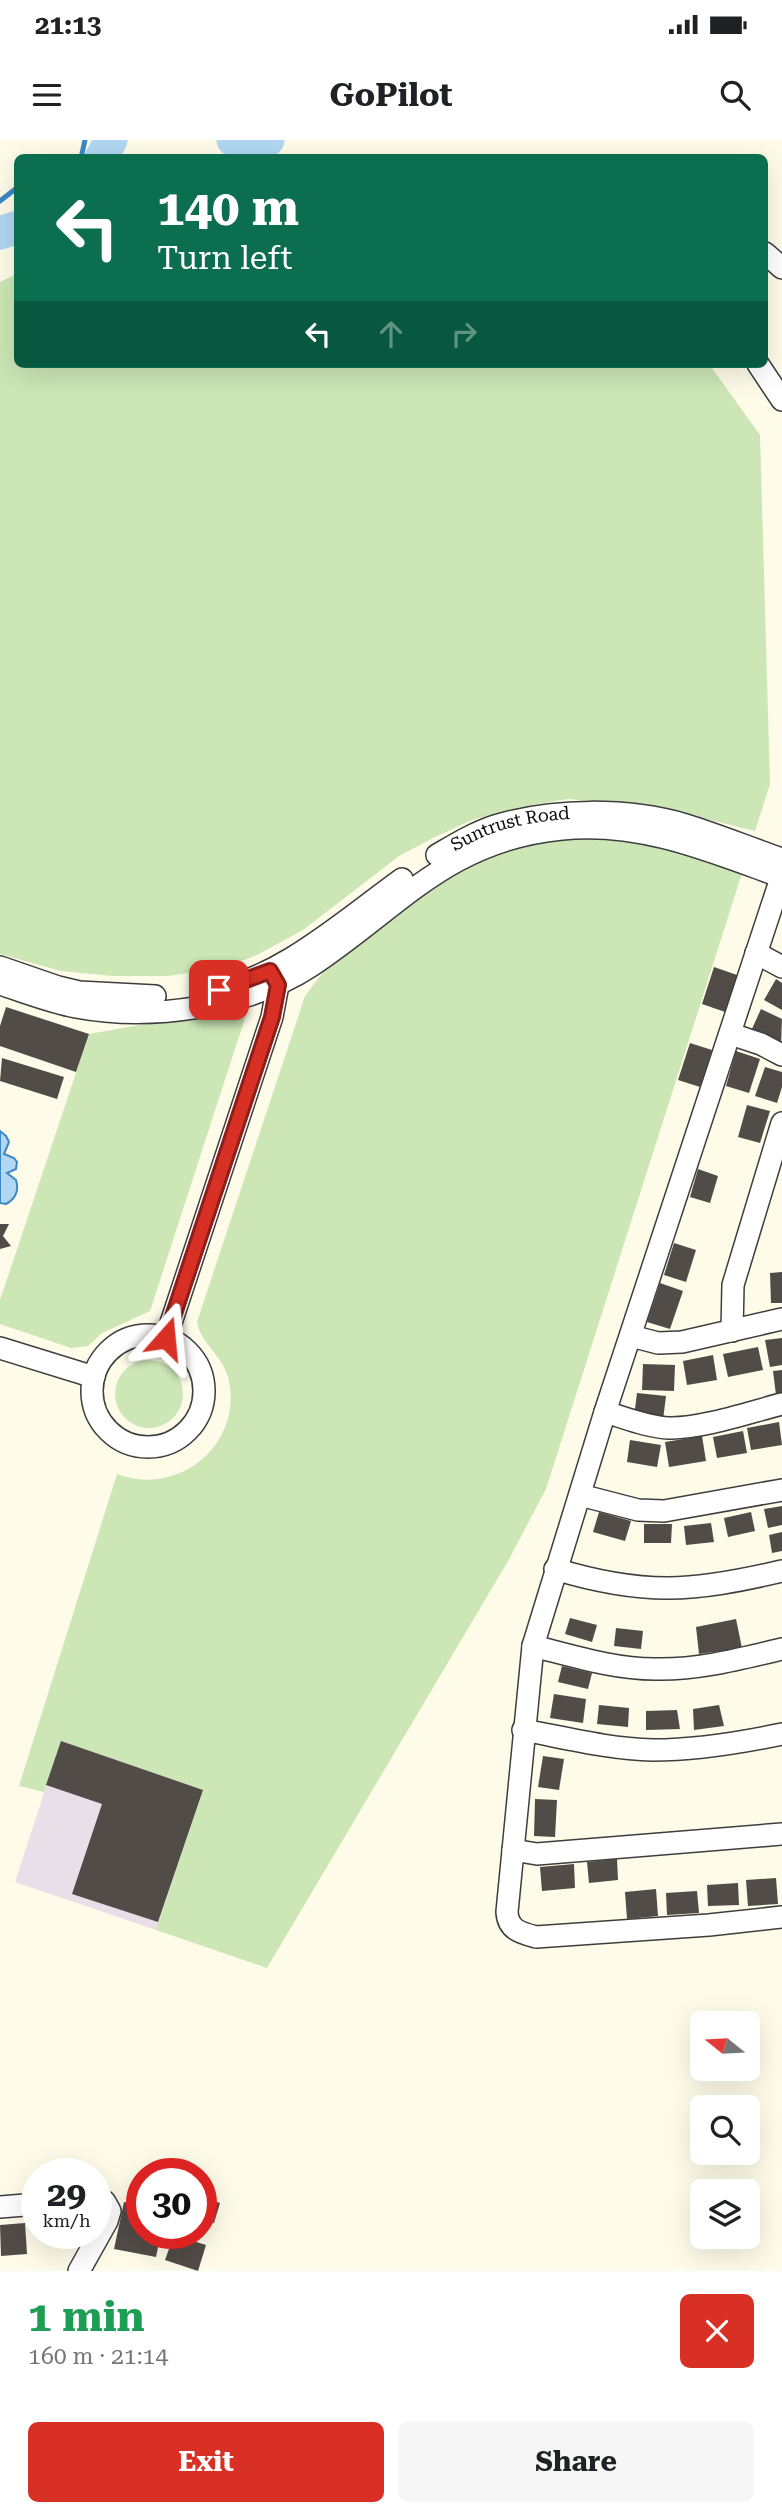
<!DOCTYPE html>
<meta charset="utf-8">
<style>
body{margin:0;font-family:"Roboto Serif",serif;background:#f6f6f6;color:#202124;height:100vh;display:flex;flex-direction:column;font-size:26px;white-space:nowrap}
*{box-sizing:border-box;margin:0}
p{font-size:23px;color:#757577}
.icon{flex:none;width:38px;height:38px;fill:none;stroke:currentColor;stroke-width:2;stroke-linecap:round;stroke-linejoin:round}
.map{position:relative;height:2131px;overflow:hidden}
.side{display:flex;flex-direction:column;background:#fff;flex:1}
.side>*{flex:none}
.guide{position:absolute;left:14px;top:14px;width:754px;height:214px;border-radius:10px;box-shadow:0 7px 28px #0002;background:#0b6e4f;color:#fff;overflow:hidden}
.needle{width:46px;rotate:288deg}
.controls{position:absolute;left:690px;top:1871px;display:grid;gap:14px}
.controls a{display:grid;place-items:center;width:70px;height:70px;border-radius:10px;background:#fff;box-shadow:0 7px 28px #0002;font-size:35px}
.speed{position:absolute;left:21px;top:2018px;display:flex;gap:14px;font-size:35px;font-weight:700;text-align:center}
.speed>*{display:grid;place-content:center;width:91px;height:91px;border-radius:50%;background:#fff;box-shadow:0 7px 28px #0002;line-height:1}
.speed small{font-size:18px;font-weight:400}
.speed .limit{border:10px solid #d22;background:#fff;color:#111}
.pin{position:absolute;display:grid;place-items:center;width:60px;height:60px;color:#fff;margin:-30px;border-radius:14px;box-shadow:0 4px 10px #0006}
.me{position:absolute;width:77px;margin:-38px;rotate:18deg;stroke-linejoin:round;filter:drop-shadow(0 0 5px #0008)}
.turn{display:flex;align-items:center;gap:24px;height:147px;padding:0 28px;font-size:32px}
.turn .icon{width:91px;height:91px;stroke-width:2.5}
.turn b{display:block;font-size:49px;line-height:60px}
.lanes{display:flex;align-items:center;height:66px;padding:0 28px;background:#0003;justify-content:center;gap:35px;direction:ltr}
.lanes .off{opacity:.35}
.round{display:grid;place-items:center;flex:none;width:74px;height:74px;border-radius:10px;background:#f6f6f6}
.head{display:flex;align-items:center;justify-content:space-between;height:119px;padding:0 28px}
h1{font-size:42px;font-weight:700;line-height:52px;color:#1e9e55}
.cta{display:flex;gap:14px;margin-top:auto;padding:14px 28px}
.cta a{flex:1;height:80px;border-radius:10px;background:#d93025;color:#fff;font-size:28px;font-weight:700;line-height:80px;text-align:center}
.cta a+a{background:#f6f6f6;color:#202124}
.status{display:flex;justify-content:space-between;align-items:center;height:49px;padding:0 35px;background:#fff;direction:ltr}
.status svg{height:19px;fill:currentColor}
header{display:flex;justify-content:space-between;align-items:center;height:91px;padding:0 28px;background:#fff;font-size:32px;font-weight:700}
.map>svg:first-child{display:block}
.industrial{fill:#e9dfe9}
.green{fill:#cce6b6}
.water{fill:#b1d7f2;stroke:#3c88c5;stroke-width:2}
.lines{fill:none;stroke-linecap:round;stroke-linejoin:round}
.stream{stroke:#3c88c5;stroke-width:5}
.river{stroke:#b1d7f2;stroke-width:33}
.building{fill:#524c48}
.minor-casing{stroke:#3e3e3e;stroke-width:24}
.minor{stroke:#fff;stroke-width:21}
.route-casing{stroke:#8d1f18;stroke-width:18}
.route{stroke:#d93025;stroke-width:12}
.labels{text-anchor:middle;stroke-width:7;stroke-linejoin:round;paint-order:stroke}
.street-label{font-size:18px;fill:#0b0b0b;stroke:#fff}
</style>
<div class="status"><b>21:13</b><svg viewBox="0 0 49 12"><path d="M0 12V9h3v3zM5 12V6h3v6zM10 12V3h3v9zM15 12V0h3v12zM26 1h20v11H26zM47 4h2v5h-2z"/></svg></div>
<header><svg class="icon" aria-label="menu" viewBox="0 0 24 24"><path d="M4 6h16M4 12h16M4 18h16"/></svg>GoPilot<svg class="icon" aria-label="search" viewBox="0 0 24 24"><circle cx="10" cy="10" r="6"/><path d="M15 15l6 6"/></svg></header>
<div class="map">
<svg width="782" height="2131" viewBox="0 0 782 2131">
<rect width="100%" height="100%" fill="#fefbe9"/>
<path class="industrial" d="M61,1601L203,1650L156,1790L15,1742Z"/>
<g class="green">
<path d="M17,134L18,224H709L760,295L770,644L755,691L661,668L568,659L520,667L472,680L433,698L399,716L303,790L257,815L223,828L168,836H113L61,831L0,814V142Z"/>
<path d="M574,698L640,703L742,733L546,1349L508,1421L267,1828L156,1790L203,1650L61,1601L44,1652L19,1646L117,1334C179,1358 245,1303 228,1237C222,1215 200,1202 197,1182L305,856L327,827L449,736L489,717L530,704Z"/>
<path d="M241,867L245,878L150,1171L102,1193L88,1206L71,1208L0,1184V1160L89,894Z"/>
<circle cx="149" cy="1254" r="34"/>
</g>
<path class="water" d="M0,991L6,996L9,1002L4,1014L14,1018L17,1022L16,1029L7,1033L16,1040C19,1050 16,1059 6,1064L0,1063Z"/>
<g class="lines">
<g class="stream">
<path d="M243,3L246,0"/>
<path d="M81,18L85,0"/>
<path d="M0,61L18,47"/>
<path d="M0,88L12,89"/>
</g>
<g class="river">
<path d="M233,0L243,3L268,0"/>
<path d="M101,18L111,0"/>
<path d="M0,93L18,87"/>
</g>
</g>
<g class="building">
<path d="M714,827L740,836L728,873L702,864Z"/>
<path d="M776,839L782,843V870L764,860Z"/>
<path d="M6,867L89,894L76,932L0,906V886Z"/>
<path d="M761,869L782,879L781,906L751,891Z"/>
<path d="M690,903L712,910L700,947L678,940Z"/>
<path d="M736,911L760,919L749,953L726,946Z"/>
<path d="M2,918L64,937L57,959L0,941Z"/>
<path d="M765,927L782,932V947L777,963L755,956Z"/>
<path d="M747,965L770,971L760,1003L738,997Z"/>
<path d="M698,1029L718,1036L710,1063L690,1057Z"/>
<path d="M0,1084H9L3,1096L11,1106L0,1109Z"/>
<path d="M674,1103L696,1110L686,1142L664,1135Z"/>
<path d="M782,1132V1163H771L770,1133Z"/>
<path d="M660,1143L683,1151L670,1189L647,1182Z"/>
<path d="M782,1198V1225L770,1227L765,1200Z"/>
<path d="M758,1207L763,1230L728,1237L723,1214Z"/>
<path d="M713,1215L717,1240L687,1245L683,1221Z"/>
<path d="M643,1224L675,1225L674,1251L642,1250Z"/>
<path d="M782,1230V1254L776,1255L773,1231Z"/>
<path d="M637,1253L666,1256L663,1280L634,1277Z"/>
<path d="M779,1282L782,1305L751,1310L747,1288Z"/>
<path d="M743,1291L747,1313L717,1318L713,1297Z"/>
<path d="M702,1296L706,1321L669,1327L665,1302Z"/>
<path d="M630,1300L661,1305L657,1327L627,1322Z"/>
<path d="M782,1366V1385L768,1388L764,1369Z"/>
<path d="M599,1372L631,1381L625,1401L593,1392Z"/>
<path d="M751,1372L755,1391L728,1397L724,1378Z"/>
<path d="M711,1383L714,1402L686,1405L684,1386Z"/>
<path d="M644,1384H672L671,1403H644Z"/>
<path d="M782,1392V1411L772,1413L769,1395Z"/>
<path d="M570,1478L597,1485L592,1502L565,1494Z"/>
<path d="M736,1479L742,1508L699,1514L696,1487Z"/>
<path d="M616,1488L643,1491L641,1509L614,1506Z"/>
<path d="M562,1526L592,1533L588,1549L558,1542Z"/>
<path d="M554,1554L586,1559L583,1583L550,1578Z"/>
<path d="M599,1565L629,1568L628,1587L597,1584Z"/>
<path d="M719,1565L724,1586L694,1590L693,1569Z"/>
<path d="M677,1570L680,1589L646,1590V1571Z"/>
<path d="M61,1601L203,1650L158,1782L72,1754L102,1664L46,1645Z"/>
<path d="M543,1616L564,1619L559,1650L538,1647Z"/>
<path d="M535,1659L557,1660L555,1697L534,1696Z"/>
<path d="M617,1719L618,1740L589,1743L587,1722Z"/>
<path d="M574,1724L575,1748L542,1751L540,1727Z"/>
<path d="M776,1738L778,1764L748,1766L746,1740Z"/>
<path d="M738,1743L739,1765L708,1766L707,1745Z"/>
<path d="M656,1749L658,1776L627,1779L625,1752Z"/>
<path d="M697,1751L699,1773L667,1775L666,1753Z"/>
<path d="M201,2057L220,2063L214,2083L201,2079Z"/>
<path d="M124,2062L142,2065V2093H161L156,2117L114,2109Z"/>
<path d="M25,2083L27,2114L1,2116L0,2085Z"/>
<path d="M174,2095L206,2105L198,2131L165,2120Z"/>
</g>
<g class="lines">
<defs>
<g id="minor">
<path d="M765,113L782,128"/>
<path d="M758,224L782,260"/>
<path id="s1" d="M437,715C456,704 474,693 495,686C553,668 628,668 686,685C718,695 750,708 782,719"/>
<path d="M782,735L605,1272L533,1506L507,1772C508,1790 521,1793 536,1797L709,1785L782,1777"/>
<path d="M756,813L782,827"/>
<path d="M0,827L58,847L79,852L155,856"/>
<path d="M0,844C25,852 50,862 76,867C150,881 247,868 311,826C399,768 447,700 562,689C640,681 710,711 782,737"/>
<path d="M208,851C278,841 345,780 402,739"/>
<path d="M731,894L761,904L782,915"/>
<path d="M732,1191L733,1145L782,983"/>
<circle cx="148" cy="1251" r="56"/>
<path d="M631,1196L658,1203L682,1202L782,1179"/>
<path d="M166,1198L272,877L278,845L274,837"/>
<path d="M0,1208L94,1237"/>
<path d="M605,1272C626,1278 647,1287 669,1288C701,1289 750,1272 782,1264"/>
<path d="M580,1355L638,1370L664,1371L782,1350"/>
<path d="M555,1429C644,1456 693,1452 782,1431"/>
<path d="M533,1506C573,1516 614,1529 655,1529C698,1530 740,1519 782,1509"/>
<path d="M523,1590C566,1598 610,1609 653,1610C697,1610 739,1603 782,1594"/>
<path d="M513,1710L537,1714L782,1694"/>
<path d="M0,2067L37,2064"/>
<path d="M79,2131L107,2081L110,2071L105,2062L96,2061"/>
</g>
</defs>
<use href="#minor" class="minor-casing"/>
<use href="#minor" class="minor"/>
</g>
<g class="lines">
<defs>
<path id="route" d="M166,1198L272,877L278,845L270,831L219,850"/>
</defs>
<use href="#route" class="route-casing"/>
<use href="#route" class="route"/>
</g>
<g class="labels">
<g class="street-label">
<text dy="6" stroke="none"><textPath href="#s1" startOffset="79">Suntrust Road</textPath></text>
</g>
</g>
</svg>
<div class="controls">
<a><svg class="needle" viewBox="-14 -14 28 28"><path d="M0-13l5 13h-10z" fill="#e53935"/><path d="M0 13l5-13h-10z" fill="#757577"/></svg></a>
<a><svg class="icon" aria-label="search" viewBox="0 0 24 24"><circle cx="10" cy="10" r="6"/><path d="M15 15l6 6"/></svg></a>
<a><svg class="icon" aria-label="layers" viewBox="0 0 24 24"><path d="M12 4l9 5-9 5-9-5zM3 14l9 5 9-5"/></svg></a>
</div>
<div class="speed"><div>29<small>km/h</small></div><div class="limit">30</div></div>
<div class="pin" style="left:219px;top:850px;background:#d93025"><svg class="icon" aria-label="arrive" viewBox="0 0 24 24"><path d="M6 21V4h12l-3 4 3 4H6"/></svg></div>
<svg class="me" style="left:166px;top:1198px" viewBox="-20 -20 40 40"><path d="M0-17L14 15 0 8-14 15z" fill="#d93025" stroke="#fff" stroke-width="4"/></svg>
<div class="guide">
<div class="turn"><svg class="icon" aria-label="left" viewBox="0 0 24 24"><path d="M17 20v-9H6M10 6l-5 5 5 5"/></svg><div><b>140 m</b>Turn left</div></div>
<div class="lanes"><svg class="icon" aria-label="left" viewBox="0 0 24 24"><path d="M17 20v-9H6M10 6l-5 5 5 5"/></svg><svg class="icon off" aria-label="ahead" viewBox="0 0 24 24"><path d="M12 20V5M6 11l6-6 6 6"/></svg><svg class="icon off" aria-label="right" viewBox="0 0 24 24"><path d="M7 20v-9h11M14 6l5 5-5 5"/></svg></div>
</div>
</div>
<section class="side">
<div class="head"><div><h1>1 min</h1><p>160 m · 21:14</p></div><a class="round" style="background:#d93025;color:#fff"><svg class="icon" aria-label="close" viewBox="0 0 24 24"><path d="M6 6l12 12M18 6L6 18"/></svg></a></div>
<div class="cta"><a>Exit</a><a>Share</a></div>
</section>
